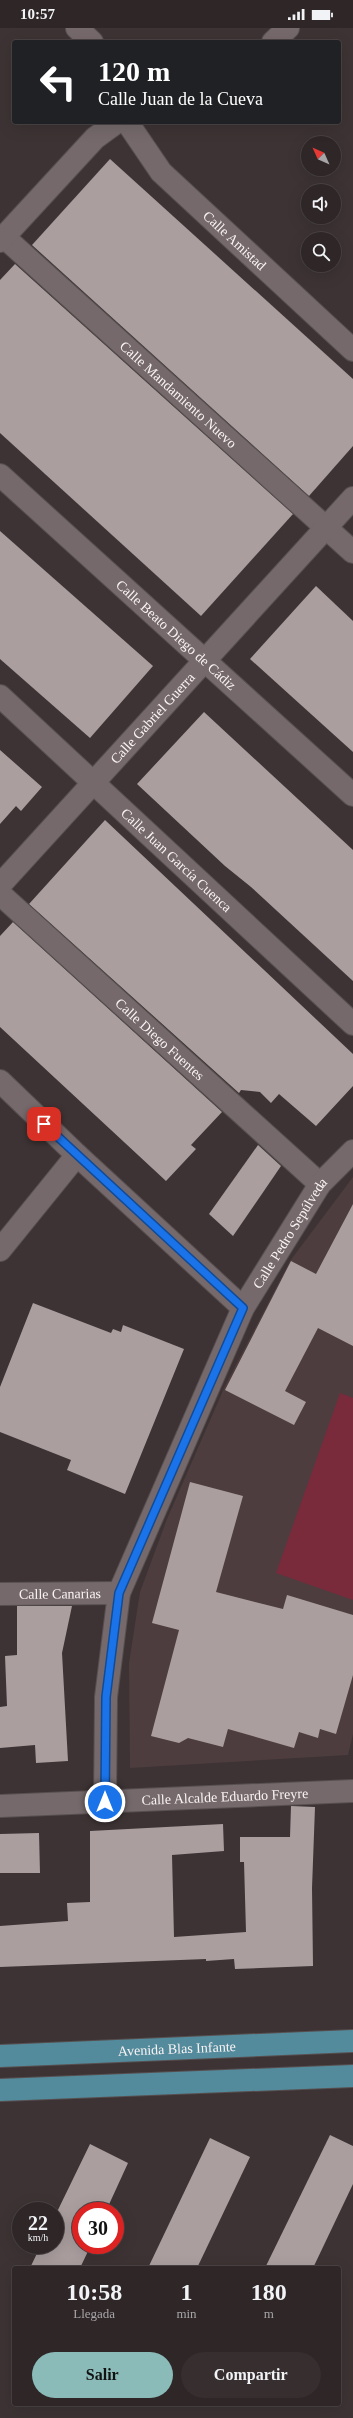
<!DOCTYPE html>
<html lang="es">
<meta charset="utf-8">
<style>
body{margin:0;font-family:"Times New Roman",serif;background:#362e2f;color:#f1f3f6;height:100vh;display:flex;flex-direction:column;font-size:15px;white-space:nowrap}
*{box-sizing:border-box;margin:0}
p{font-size:13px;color:#a7a5a7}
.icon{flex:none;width:22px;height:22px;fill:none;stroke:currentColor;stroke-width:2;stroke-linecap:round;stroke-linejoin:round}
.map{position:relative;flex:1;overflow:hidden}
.drawer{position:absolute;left:12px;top:2238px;width:329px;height:140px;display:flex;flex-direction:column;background:#2e2627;border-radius:4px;box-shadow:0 4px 16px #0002,0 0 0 1px #494344}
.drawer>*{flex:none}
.banner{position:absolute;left:12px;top:12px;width:329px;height:84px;border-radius:4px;box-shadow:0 4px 16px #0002,0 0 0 1px #494344;background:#202124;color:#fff;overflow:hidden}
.needle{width:26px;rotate:315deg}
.buttons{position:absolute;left:301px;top:108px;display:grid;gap:8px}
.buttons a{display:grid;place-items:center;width:40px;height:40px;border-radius:50%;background:#2e2627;box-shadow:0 4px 16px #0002,0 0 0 1px #494344;font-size:20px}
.speed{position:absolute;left:12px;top:2174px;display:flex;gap:8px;font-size:20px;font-weight:700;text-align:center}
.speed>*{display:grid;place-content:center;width:52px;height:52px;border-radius:50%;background:#2e2627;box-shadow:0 4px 16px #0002,0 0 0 1px #494344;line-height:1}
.speed small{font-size:10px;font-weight:400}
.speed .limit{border:6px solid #d22;background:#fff;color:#111}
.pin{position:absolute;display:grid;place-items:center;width:34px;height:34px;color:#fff;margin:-17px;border-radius:8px;box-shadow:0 2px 6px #0006}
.me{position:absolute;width:44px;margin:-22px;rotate:0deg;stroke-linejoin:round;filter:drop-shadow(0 0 3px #0008)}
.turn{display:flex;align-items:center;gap:14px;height:84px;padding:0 20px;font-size:18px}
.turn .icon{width:52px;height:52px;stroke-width:2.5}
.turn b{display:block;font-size:28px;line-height:34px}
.eta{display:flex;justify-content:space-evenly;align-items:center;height:68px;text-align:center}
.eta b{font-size:24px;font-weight:600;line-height:28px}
.primary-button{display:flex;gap:8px;margin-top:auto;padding:8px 20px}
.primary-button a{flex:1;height:46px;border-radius:24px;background:#8bbbb9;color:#111;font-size:16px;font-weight:600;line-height:46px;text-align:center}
.primary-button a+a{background:#362e2f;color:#f1f3f6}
.status{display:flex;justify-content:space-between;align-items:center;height:28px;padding:0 20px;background:#2e2627;direction:ltr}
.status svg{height:11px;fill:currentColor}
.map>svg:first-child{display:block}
.built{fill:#4e3d3f}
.green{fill:#792a3b}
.building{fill:#aa9e9f}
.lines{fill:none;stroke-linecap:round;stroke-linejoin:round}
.minor-casing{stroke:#574f50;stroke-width:24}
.major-casing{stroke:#574f50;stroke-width:24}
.minor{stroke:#75696b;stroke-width:22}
.major{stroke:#538b9c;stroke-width:22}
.route-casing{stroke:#114b97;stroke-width:10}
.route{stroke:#1a73e8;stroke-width:7}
.labels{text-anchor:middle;stroke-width:4;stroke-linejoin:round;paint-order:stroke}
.street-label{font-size:14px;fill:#faf3f4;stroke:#211c1d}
</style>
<div class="status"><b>10:57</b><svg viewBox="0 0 49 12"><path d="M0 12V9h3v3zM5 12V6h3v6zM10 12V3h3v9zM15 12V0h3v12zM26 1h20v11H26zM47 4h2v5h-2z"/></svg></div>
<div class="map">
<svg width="353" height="2390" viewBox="0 0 353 2390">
<rect width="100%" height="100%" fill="#3d3334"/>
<path class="built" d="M353,1149V1706L348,1727L130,1740L129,1635L140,1564L167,1491L225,1358L290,1233Z"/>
<path class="green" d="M340,1365L353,1370V1572L276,1545Z"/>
<g class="building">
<path d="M110,131L353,351V418L309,468L32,217Z"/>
<path d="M15,236L293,486L201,588L0,405V252Z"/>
<path d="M0,503L153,638L90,710L0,631Z"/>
<path d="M316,558L353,593V724L250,631Z"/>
<path d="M204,684L353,822V953L251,859L225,838L137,756Z"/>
<path d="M0,722L42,759L21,783L16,778L0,796Z"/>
<path d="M105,792L353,1026V1058L316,1098L279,1066L271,1075L260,1064L241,1062L239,1065L29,876Z"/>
<path d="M13,894L222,1084L191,1117L196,1121L166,1153L0,999V908Z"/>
<path d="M258,1117L281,1138L233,1208L209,1186Z"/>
<path d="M353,1176V1318L318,1300L285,1363L306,1374L294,1397L225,1362L291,1233L316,1246Z"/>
<path d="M33,1275L111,1305L113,1301L121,1304L123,1297L184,1321L125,1466L67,1442L71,1432L0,1404V1359Z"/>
<path d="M190,1454L243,1468L216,1564L283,1581L287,1567L353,1587V1647L336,1706L320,1701L318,1710L299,1704L294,1720L228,1701L223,1719L188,1710L179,1715L151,1708L179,1602L152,1595Z"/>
<path d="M17,1578H72L62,1625L68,1733L36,1735L35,1717L0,1720V1679L7,1678L5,1628L17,1627Z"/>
<path d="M291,1778L315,1779L312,1860L313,1938L235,1941L234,1931L206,1933V1931L0,1939V1898L68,1893L67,1875L90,1874V1803L223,1796L224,1823L172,1827L174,1909L246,1904L244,1834H240V1809H290Z"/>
<path d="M39,1805L40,1845H0V1806Z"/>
<path d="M330,2107L353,2118V2156L313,2240H265Z"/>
<path d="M210,2110L250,2129L197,2240H148Z"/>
<path d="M90,2116L128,2135L106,2183H81V2217H91L80,2240H30L41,2217H55V2188Z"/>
</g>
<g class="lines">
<defs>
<g id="minor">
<path d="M77,0L92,14"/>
<path d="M273,14L288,0"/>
<path id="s1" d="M127,94L161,144L353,322"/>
<path id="s2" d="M4,209L353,524"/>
<path d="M0,213L95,110L117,94"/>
<path id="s3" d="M0,447L353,767"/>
<path id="s4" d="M0,668L353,996"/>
<path id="s5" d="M0,857L353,470"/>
<path id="s6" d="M0,866L320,1156"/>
<path d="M0,1053L77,1127L243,1280"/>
<path d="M0,1222L77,1127"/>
<path id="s7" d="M0,1566L119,1565"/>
<path id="s8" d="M105,1774L106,1669L119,1565L243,1280L320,1156L353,1123"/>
<path id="s9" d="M0,1778L353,1763"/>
</g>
<g id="major">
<path id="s10" d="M0,2028L353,2013"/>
<path d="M0,2062L353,2048"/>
</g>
</defs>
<use href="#minor" class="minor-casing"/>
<use href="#major" class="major-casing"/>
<use href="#minor" class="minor"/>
<use href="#major" class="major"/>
</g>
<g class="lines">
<defs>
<path id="route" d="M44,1096L243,1280L119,1565L106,1669L105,1774"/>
</defs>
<use href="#route" class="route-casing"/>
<use href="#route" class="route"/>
</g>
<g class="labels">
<g class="street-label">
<text dy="5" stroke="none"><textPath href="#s1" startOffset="161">Calle Amistad</textPath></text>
<text dy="5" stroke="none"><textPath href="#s2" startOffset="235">Calle Mandamiento Nuevo</textPath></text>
<text dy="5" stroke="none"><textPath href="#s3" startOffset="238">Calle Beato Diego de Cádiz</textPath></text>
<text dy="5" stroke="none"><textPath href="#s5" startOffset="226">Calle Gabriel Guerra</textPath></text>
<text dy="5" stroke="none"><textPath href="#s4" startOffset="241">Calle Juan García Cuenca</textPath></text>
<text dy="5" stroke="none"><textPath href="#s6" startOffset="216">Calle Diego Fuentes</textPath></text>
<text dy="5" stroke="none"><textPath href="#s8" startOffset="609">Calle Pedro Sepúlveda</textPath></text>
<text dy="5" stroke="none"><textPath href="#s7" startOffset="60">Calle Canarias</textPath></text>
<text dy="5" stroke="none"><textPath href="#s9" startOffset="225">Calle Alcalde Eduardo Freyre</textPath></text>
<text dy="5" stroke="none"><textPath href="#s10" startOffset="177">Avenida Blas Infante</textPath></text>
</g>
</g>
</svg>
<div class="buttons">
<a><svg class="needle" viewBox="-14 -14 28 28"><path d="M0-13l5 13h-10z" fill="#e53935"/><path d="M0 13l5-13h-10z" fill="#a7a5a7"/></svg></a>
<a><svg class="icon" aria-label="sound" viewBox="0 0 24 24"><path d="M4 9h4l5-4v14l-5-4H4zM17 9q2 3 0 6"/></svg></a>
<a><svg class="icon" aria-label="search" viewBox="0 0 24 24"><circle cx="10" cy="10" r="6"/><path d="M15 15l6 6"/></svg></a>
</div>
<div class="speed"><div>22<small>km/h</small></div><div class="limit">30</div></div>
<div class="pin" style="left:44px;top:1096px;background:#d93025"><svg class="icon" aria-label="arrive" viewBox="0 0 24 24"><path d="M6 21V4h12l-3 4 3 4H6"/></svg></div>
<svg class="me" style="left:105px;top:1774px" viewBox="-20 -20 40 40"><circle r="17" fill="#1a73e8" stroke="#fff" stroke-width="3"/><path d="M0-11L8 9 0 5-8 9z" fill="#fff"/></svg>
<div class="banner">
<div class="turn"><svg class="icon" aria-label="left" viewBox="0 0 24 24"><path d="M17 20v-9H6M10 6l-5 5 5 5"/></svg><div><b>120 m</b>Calle Juan de la Cueva</div></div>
</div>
<section class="drawer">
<div class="eta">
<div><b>10:58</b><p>Llegada</p></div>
<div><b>1</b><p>min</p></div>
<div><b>180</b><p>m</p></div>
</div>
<div class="primary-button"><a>Salir</a><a>Compartir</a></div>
</section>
</div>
